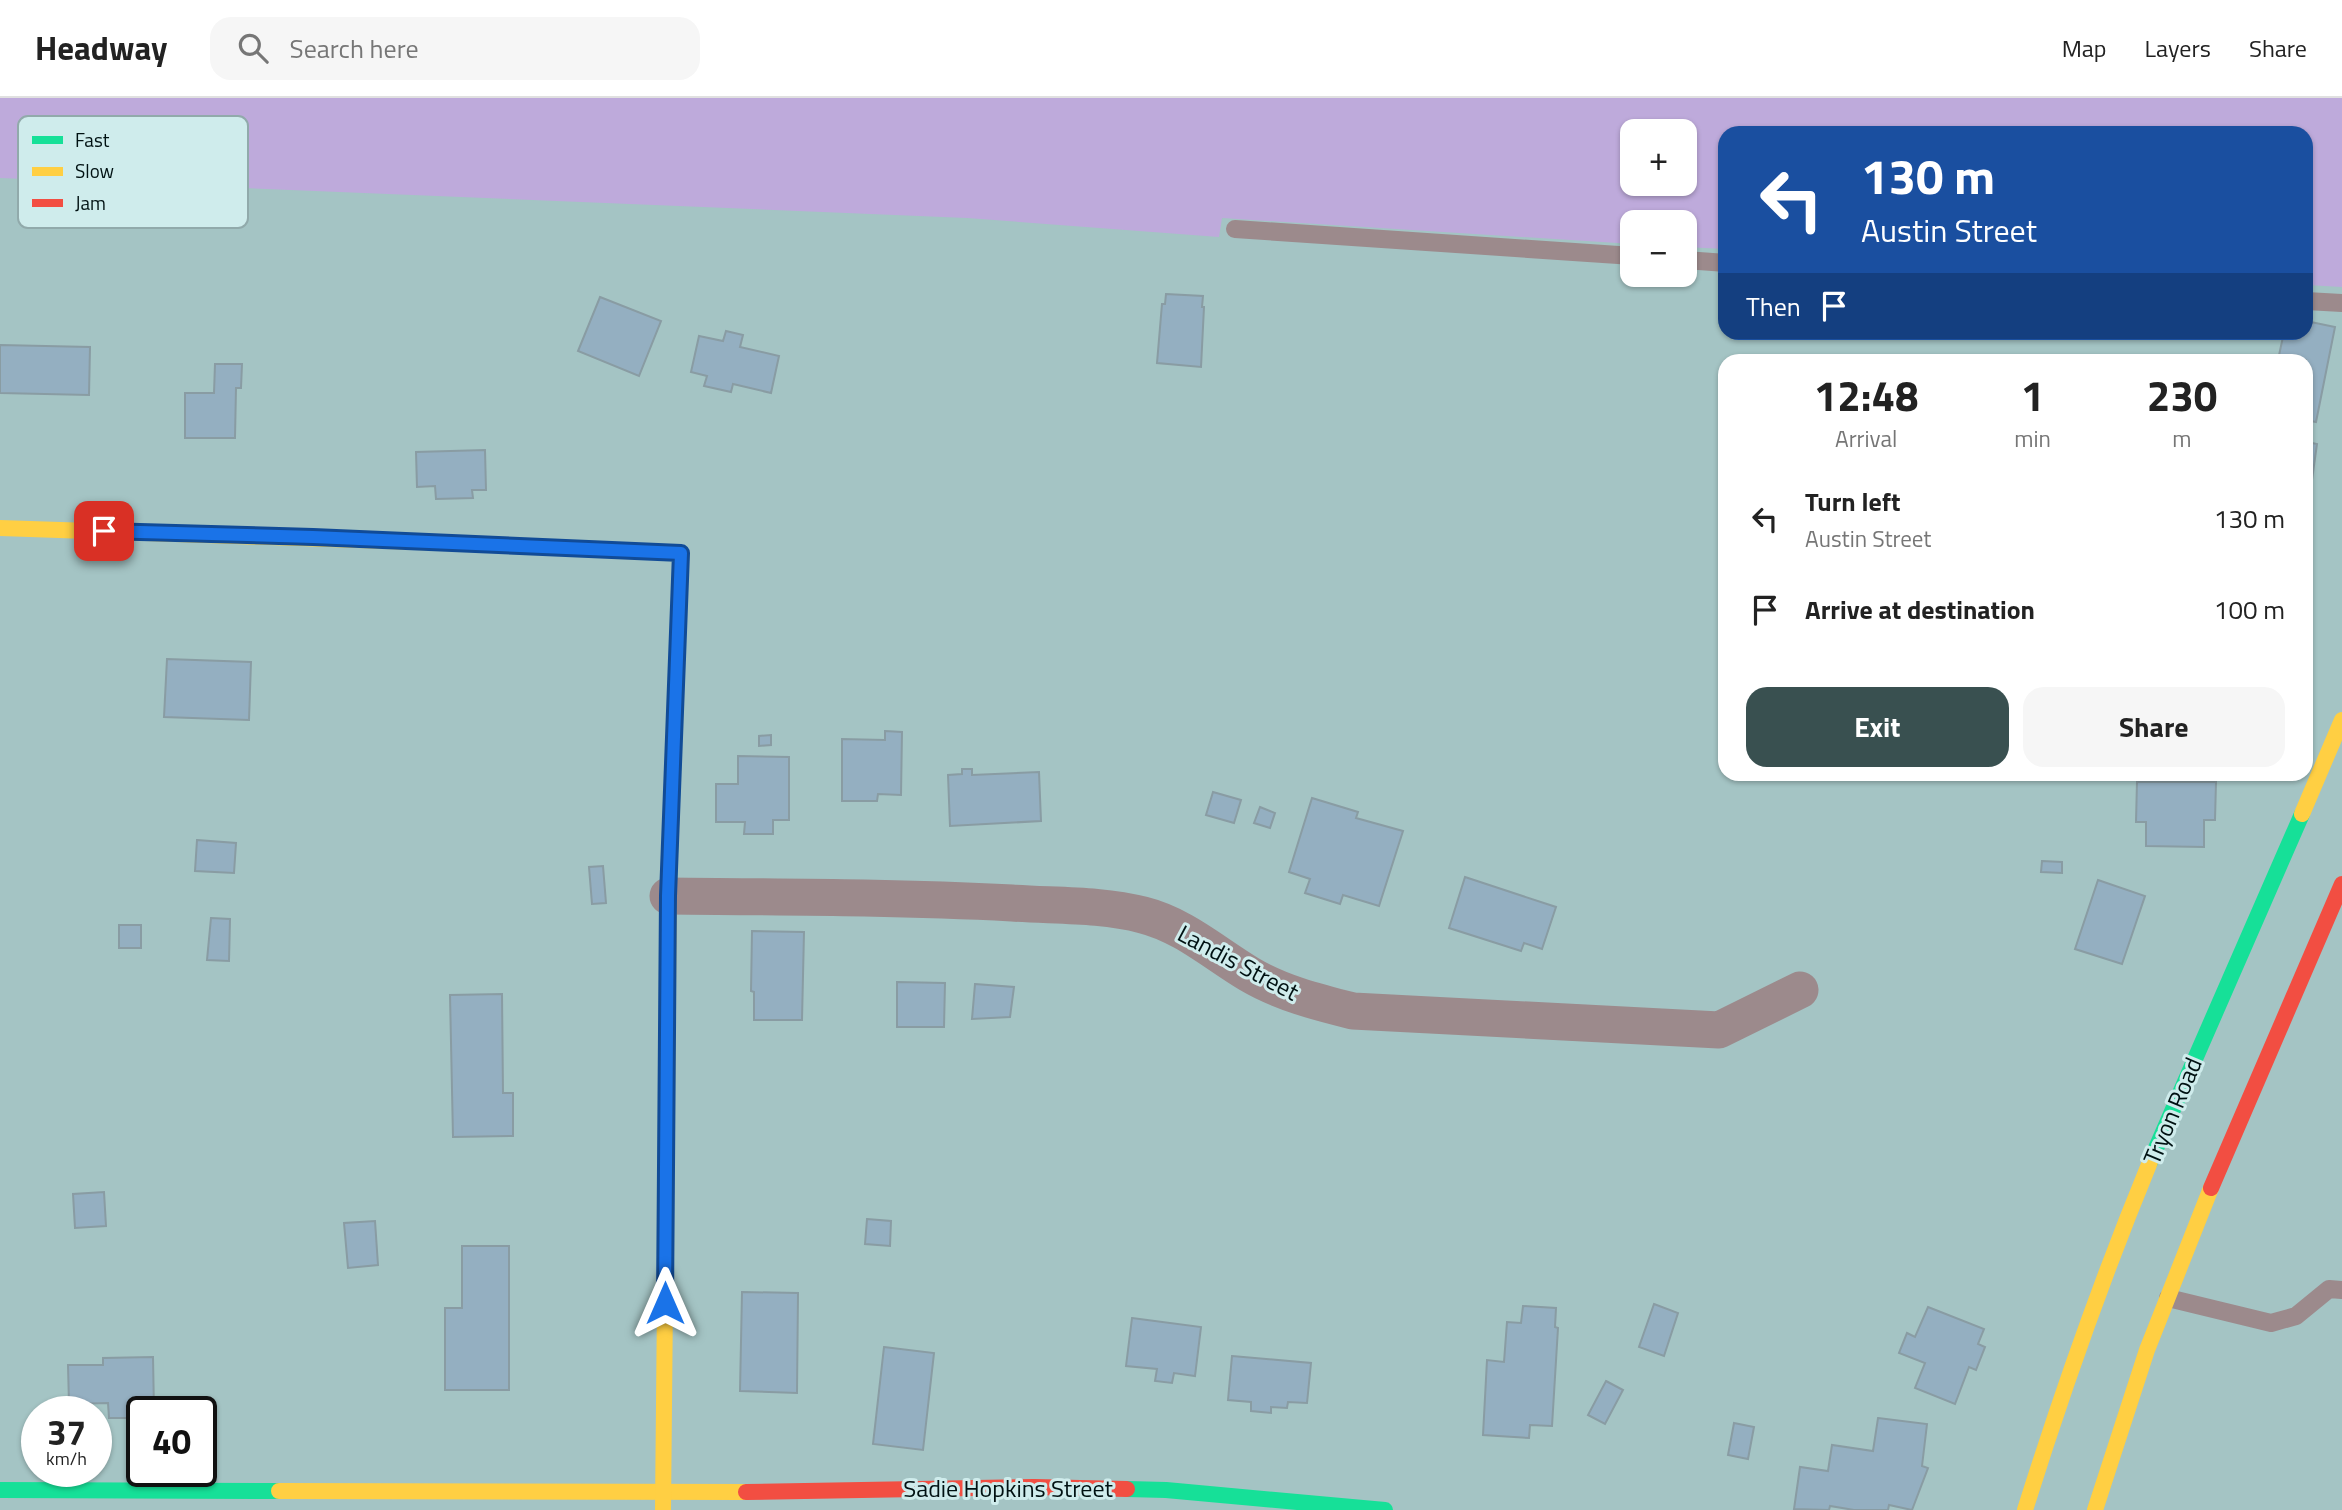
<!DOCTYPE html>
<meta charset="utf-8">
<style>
body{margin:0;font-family:"Titillium Web",sans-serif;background:#f6f6f6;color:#222;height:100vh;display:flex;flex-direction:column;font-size:26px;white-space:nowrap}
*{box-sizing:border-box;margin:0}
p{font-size:23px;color:#767676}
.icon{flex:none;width:38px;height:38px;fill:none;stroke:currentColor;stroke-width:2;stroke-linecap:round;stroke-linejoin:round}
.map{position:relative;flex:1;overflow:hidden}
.drawer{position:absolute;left:1718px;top:256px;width:595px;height:427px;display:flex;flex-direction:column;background:#fff;border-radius:21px;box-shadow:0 2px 5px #0004}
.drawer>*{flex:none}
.hud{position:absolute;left:1718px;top:28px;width:595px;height:214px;border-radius:21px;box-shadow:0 2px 5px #0004;background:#1a4fa0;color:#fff;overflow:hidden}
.buttons{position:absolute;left:1620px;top:21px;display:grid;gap:14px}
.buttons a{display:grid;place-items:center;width:77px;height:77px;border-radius:14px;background:#fff;box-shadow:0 2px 5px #0004;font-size:35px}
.speed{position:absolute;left:21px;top:1298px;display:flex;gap:14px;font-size:35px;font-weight:700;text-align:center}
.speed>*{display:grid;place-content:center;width:91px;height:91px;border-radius:50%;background:#fff;box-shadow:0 2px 5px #0004;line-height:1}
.speed small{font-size:18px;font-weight:400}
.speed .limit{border:4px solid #111;border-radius:10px;background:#fff;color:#111}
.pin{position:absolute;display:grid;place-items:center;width:60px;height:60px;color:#fff;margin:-30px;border-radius:14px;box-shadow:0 4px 10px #0006}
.me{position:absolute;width:77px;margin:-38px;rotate:0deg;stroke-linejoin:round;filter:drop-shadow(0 0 5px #0008)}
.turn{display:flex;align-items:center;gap:24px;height:147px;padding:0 28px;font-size:32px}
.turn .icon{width:91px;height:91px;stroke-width:2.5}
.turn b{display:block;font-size:49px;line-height:60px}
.then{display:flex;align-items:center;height:66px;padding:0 28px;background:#0003;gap:14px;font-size:26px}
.eta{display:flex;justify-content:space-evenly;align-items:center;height:119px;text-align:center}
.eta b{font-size:42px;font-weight:700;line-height:49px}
.action{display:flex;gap:14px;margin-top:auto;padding:14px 28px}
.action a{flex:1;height:80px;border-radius:21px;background:#395050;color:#fff;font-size:28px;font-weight:700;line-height:80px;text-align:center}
.action a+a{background:#f6f6f6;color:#222}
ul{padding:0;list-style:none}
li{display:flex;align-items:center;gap:21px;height:91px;padding:0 28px}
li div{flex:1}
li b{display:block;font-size:26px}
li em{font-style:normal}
header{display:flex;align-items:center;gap:42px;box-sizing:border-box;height:98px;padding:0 35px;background:#fff;border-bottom:2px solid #e0e0e0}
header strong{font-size:33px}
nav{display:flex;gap:38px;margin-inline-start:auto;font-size:24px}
.search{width:490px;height:63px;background:#f6f6f6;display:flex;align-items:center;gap:18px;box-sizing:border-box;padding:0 24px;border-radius:21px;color:#767676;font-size:26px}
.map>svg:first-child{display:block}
.green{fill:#beaadb;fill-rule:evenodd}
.building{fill:#94afc1;stroke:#899ca3;stroke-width:2}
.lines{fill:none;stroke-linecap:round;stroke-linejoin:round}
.lane{stroke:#9c8a8c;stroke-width:18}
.street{stroke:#9c8a8c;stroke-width:37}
.fast{stroke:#16e098;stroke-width:16}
.slow{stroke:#ffcf43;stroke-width:16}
.jam{stroke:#f24e42;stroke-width:16}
.route-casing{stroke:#114b97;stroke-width:18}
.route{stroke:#1a73e8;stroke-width:12}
.labels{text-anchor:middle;stroke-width:6;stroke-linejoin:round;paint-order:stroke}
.street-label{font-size:24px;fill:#001112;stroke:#cfecec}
.key{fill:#cfecec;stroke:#91aaab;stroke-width:2}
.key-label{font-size:19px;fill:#001112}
</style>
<header>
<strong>Headway</strong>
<div class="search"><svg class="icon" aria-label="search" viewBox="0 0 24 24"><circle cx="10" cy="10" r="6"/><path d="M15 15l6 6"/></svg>Search here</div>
<nav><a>Map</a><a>Layers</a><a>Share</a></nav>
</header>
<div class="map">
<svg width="2342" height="1412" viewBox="0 0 2342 1412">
<rect width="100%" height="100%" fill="#a4c4c4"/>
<path class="green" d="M0,0H2342V189L2307,187L2306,35H1726L1725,151L1685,149V124H1633V146L1222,120L1219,139L967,120L0,80ZM1633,33H1685V86H1633Z"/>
<g class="building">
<path d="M1166,196L1203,198L1202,209H1204L1201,269L1157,265L1162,206H1165Z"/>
<path d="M600,199L661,223L639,278L578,253Z"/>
<path d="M2306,223L2335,229L2316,324L2306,322V262H2278L2284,234H2306Z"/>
<path d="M726,233L743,237L740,249L779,258L771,295L733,286L731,294L704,288L707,278L691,274L699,238L723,243Z"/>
<path d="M0,247L90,249L89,297L0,295Z"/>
<path d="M215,266H242L241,290H236L235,340H185V295H214Z"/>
<path d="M2306,340L2307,344L2317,346L2311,389H2306Z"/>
<path d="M485,352L486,392H472L473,400L436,401L435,388L417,389L416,354Z"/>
<path d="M167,561L251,564L249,622L164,619Z"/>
<path d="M885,633L902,634L901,697L878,696L877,703H842V641L885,642Z"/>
<path d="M771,637V647L759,648V638Z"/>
<path d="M738,658L789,659V722H773V736H744L745,724H716V686H738Z"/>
<path d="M962,671H972V677L1039,674L1041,723L950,728L948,677L962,676Z"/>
<path d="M2137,684H2216L2215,722H2204V749L2146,748V724H2136Z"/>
<path d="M1213,694L1241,702L1234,725L1206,717Z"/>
<path d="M1312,700L1358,714L1356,720L1403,733L1379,808L1343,797L1340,806L1305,795L1310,781L1289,774Z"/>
<path d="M1260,709L1275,715L1270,730L1254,725Z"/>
<path d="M197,742L236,745L234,775L195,773Z"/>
<path d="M2042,763L2062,764V775L2041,774Z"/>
<path d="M603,768L606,805L592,806L589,769Z"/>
<path d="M1465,779L1556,809L1542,851L1524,845L1521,853L1449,830Z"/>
<path d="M2098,782L2145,798L2122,866L2075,851Z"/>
<path d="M211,820L230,821L229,863L207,862Z"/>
<rect x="119" y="827" width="22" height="23"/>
<path d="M752,833L804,834L802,922H754V894L751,893Z"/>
<path d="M897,884L945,885L944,929H897Z"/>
<path d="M975,886L1014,889L1010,919L972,921Z"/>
<path d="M502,896L503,995H513V1038L453,1039L450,897Z"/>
<path d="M104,1094L106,1128L75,1130L73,1096Z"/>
<path d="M867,1121L891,1123L890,1148L865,1146Z"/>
<path d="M375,1123L378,1167L348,1170L344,1125Z"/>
<path d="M462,1148H509V1292H445V1210H462Z"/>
<path d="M742,1194L798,1195L797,1295L740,1293Z"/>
<path d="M1654,1206L1678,1215L1664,1258L1639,1249Z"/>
<path d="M1523,1208L1556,1210L1555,1229L1558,1230L1552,1328L1530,1327L1529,1340L1483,1337L1487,1262L1504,1264L1507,1224L1521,1225Z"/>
<path d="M1928,1209L1984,1231L1978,1246L1985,1249L1976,1272L1969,1269L1955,1306L1915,1290L1925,1265L1899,1255L1907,1235L1915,1239Z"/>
<path d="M1132,1220L1201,1229L1195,1278L1174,1275L1172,1285L1155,1283L1157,1271L1126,1268Z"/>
<path d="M884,1249L934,1255L923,1352L873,1346Z"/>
<path d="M1232,1258L1311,1265L1307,1305L1288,1304L1287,1310L1271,1309V1315L1251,1313V1304L1228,1302Z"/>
<path d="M153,1259L154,1314H142V1320H109L108,1305L69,1306L68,1267H103V1260Z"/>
<path d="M1606,1283L1623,1292L1605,1326L1588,1317Z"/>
<path d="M1878,1320L1927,1326L1922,1368L1928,1370L1912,1412L1889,1407L1888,1412H1854L1830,1408L1829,1412L1794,1411L1800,1369L1828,1373L1832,1347L1873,1353Z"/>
<path d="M1734,1325L1754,1329L1748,1361L1728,1357Z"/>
</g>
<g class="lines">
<g class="lane">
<path d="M1235,131L1633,158"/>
<path d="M1685,162L1726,165"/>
<path d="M2306,203L2342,205"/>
<path d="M2168,1200L2271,1225L2296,1218L2329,1191L2342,1192"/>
</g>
<path class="street" d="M668,798C782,799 897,799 1012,805C1055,808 1101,806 1143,817C1183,827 1214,855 1249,876C1281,895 1317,904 1353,913L1719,932L1800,892"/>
<g class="fast">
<path d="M475,446L681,455L669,783"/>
<path d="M2150,1064L2302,716"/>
<path d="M1127,1391L1166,1392L1385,1412"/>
<path d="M0,1392L279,1393"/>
</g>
<g class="slow">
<path d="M0,430L475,446"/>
<path d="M2302,716L2342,622"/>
<path d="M279,1393L746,1394"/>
<path d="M663,1412L669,783"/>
<path d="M2025,1412C2062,1294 2103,1178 2150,1064"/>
<path d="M2095,1412L2147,1252L2211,1090"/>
</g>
<g class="jam">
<path d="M2211,1090L2342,786"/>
<path d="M746,1394L1034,1389L1127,1391"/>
</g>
</g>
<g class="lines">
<defs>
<path id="route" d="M104,433L313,439L681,455L668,798L665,1205"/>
</defs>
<use href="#route" class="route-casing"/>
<use href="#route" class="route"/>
</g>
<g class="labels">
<g class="street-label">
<text transform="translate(1238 865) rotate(28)" y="8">Landis Street</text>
<text transform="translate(2173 1013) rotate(-67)" y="8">Tryon Road</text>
<text x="1008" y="1399">Sadie Hopkins Street</text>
</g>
</g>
<rect x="18" y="18" width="230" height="112" rx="10" class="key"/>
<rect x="32" y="38" width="31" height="8" fill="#16e098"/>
<rect x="32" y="69" width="31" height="9" fill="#ffcf43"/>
<rect x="32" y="101" width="31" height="8" fill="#f24e42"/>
<g class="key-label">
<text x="75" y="49">Fast</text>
<text x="75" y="80">Slow</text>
<text x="75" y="112">Jam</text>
</g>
</svg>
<div class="buttons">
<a>+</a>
<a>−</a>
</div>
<div class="speed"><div>37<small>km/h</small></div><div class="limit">40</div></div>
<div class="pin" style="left:104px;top:433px;background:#d93025"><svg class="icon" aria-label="arrive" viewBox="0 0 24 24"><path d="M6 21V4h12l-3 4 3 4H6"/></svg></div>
<svg class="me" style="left:665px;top:1205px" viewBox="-20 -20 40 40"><path d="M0-17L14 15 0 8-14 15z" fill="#1a73e8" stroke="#fff" stroke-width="4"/></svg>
<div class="hud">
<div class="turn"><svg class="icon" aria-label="left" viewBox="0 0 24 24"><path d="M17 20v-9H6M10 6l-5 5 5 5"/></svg><div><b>130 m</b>Austin Street</div></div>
<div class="then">Then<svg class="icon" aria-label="arrive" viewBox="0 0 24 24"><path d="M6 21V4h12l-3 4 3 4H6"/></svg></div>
</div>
<section class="drawer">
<div class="eta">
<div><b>12:48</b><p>Arrival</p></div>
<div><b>1</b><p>min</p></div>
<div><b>230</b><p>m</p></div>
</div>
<ul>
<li><svg class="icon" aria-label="left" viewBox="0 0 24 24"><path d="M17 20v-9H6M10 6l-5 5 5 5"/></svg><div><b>Turn left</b><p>Austin Street</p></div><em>130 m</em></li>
<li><svg class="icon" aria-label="arrive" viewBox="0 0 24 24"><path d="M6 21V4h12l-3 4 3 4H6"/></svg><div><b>Arrive at destination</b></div><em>100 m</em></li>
</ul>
<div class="action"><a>Exit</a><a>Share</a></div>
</section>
</div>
